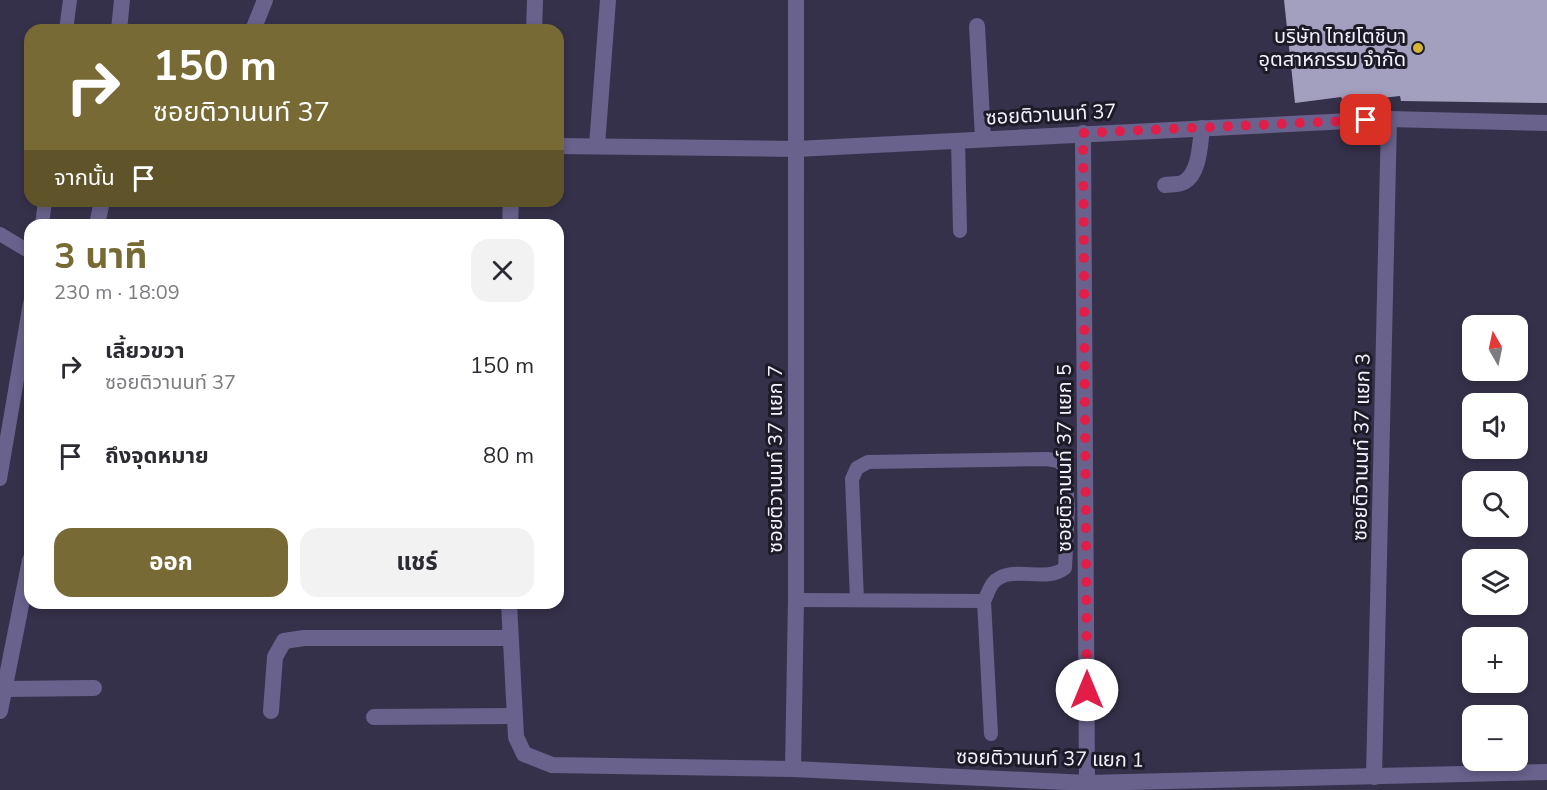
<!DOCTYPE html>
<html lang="th">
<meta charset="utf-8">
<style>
body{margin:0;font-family:"Nunito Sans","Noto Sans Thai",sans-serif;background:#f2f2f3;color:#2b2b33;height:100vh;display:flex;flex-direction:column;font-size:22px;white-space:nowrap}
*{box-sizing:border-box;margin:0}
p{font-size:20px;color:#7c7c81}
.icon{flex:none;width:33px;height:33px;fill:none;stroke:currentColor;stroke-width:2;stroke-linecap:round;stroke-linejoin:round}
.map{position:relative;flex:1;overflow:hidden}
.drawer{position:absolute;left:24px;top:219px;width:540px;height:390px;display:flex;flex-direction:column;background:#fff;border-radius:18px;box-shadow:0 3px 9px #0003}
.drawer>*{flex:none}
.guide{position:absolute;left:24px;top:24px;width:540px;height:183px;border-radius:18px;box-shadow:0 3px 9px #0003;background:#776a34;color:#fff;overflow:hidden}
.needle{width:39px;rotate:351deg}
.tools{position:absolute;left:1462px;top:315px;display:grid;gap:12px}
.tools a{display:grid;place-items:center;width:66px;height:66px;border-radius:12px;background:#fff;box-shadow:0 3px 9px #0003;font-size:30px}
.pin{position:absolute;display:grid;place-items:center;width:51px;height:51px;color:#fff;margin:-26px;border-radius:12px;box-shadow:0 3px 9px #0006}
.me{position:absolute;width:66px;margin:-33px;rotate:0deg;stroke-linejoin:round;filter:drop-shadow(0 0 4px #0008)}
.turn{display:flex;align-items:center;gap:21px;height:126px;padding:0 30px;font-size:27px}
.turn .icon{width:78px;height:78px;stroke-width:2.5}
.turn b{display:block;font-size:42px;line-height:51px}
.then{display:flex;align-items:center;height:57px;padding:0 30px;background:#0003;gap:12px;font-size:22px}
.round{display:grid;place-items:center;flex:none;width:63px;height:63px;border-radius:18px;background:#f2f2f3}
.headline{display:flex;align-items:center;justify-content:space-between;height:102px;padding:0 30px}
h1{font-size:36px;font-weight:700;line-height:45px;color:#776a34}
.action{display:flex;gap:12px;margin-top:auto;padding:12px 30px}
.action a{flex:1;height:69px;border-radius:18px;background:#776a34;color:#fff;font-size:24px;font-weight:700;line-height:69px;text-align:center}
.action a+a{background:#f2f2f3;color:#2b2b33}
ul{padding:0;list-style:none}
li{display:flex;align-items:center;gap:18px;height:90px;padding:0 30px}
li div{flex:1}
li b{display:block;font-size:22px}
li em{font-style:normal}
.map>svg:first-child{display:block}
.building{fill:#a39fbe}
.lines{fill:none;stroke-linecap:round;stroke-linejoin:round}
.service{stroke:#69628d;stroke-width:14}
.minor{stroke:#69628d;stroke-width:16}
.route{stroke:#e11d48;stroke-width:10;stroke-dasharray:0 18}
.poi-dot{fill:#d3b635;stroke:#1d1b27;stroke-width:2}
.labels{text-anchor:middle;stroke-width:6;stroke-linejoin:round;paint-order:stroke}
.poi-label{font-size:20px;fill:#f3f2ff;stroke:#1d1b27;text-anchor:end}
.street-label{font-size:20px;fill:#f3f2ff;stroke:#1d1b27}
</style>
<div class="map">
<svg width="1547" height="790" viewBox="0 0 1547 790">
<rect width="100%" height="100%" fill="#36314a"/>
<path class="building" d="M1284,0H1547V103L1401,101L1400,96L1344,102L1341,97L1295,103Z"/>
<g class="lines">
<g class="service">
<path d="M66,30L70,0"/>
<path d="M958,140L960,231"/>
<path d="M42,225L45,201"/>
<path d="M0,234L30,252"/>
<path d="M0,479L30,303"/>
<path d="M796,600L984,601"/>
<path d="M857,600L852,479L857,468L868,462L1047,459L1058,461L1065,467L1068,509L1065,568C1045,584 1010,563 993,583C989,588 987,596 984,601L991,734"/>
</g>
<g class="minor">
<path d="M977,26L983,138"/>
<path d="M119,30L122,0"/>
<path d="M253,30L265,0"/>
<path d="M534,30L535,0"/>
<path d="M1083,133L1087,783"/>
<path d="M558,146L796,149L1389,119L1547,123"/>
<path d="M597,146L608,0"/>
<path d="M1165,185C1170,184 1179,185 1184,182C1200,173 1200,143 1202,128"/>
<path d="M97,225L102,201"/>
<path d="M510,225L511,201"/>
<path d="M509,603L516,737L524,754L552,765L793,769L1087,783L1547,772"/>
<path d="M4,689L94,688"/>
<path d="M0,711L30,560"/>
<path d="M271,711L275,657L284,641L304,638H509"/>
<path d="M374,717L513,716"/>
<path d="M793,769L796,600V0"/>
<path d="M1374,777L1389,119"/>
</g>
</g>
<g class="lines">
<path class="route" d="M1087,690L1083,133L1366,120"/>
</g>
<circle class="poi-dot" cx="1418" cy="48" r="6"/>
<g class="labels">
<g class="poi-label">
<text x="1406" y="43">บริษัท ไทยโตชิบา<tspan x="1406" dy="23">อุตสาหกรรม จำกัด</tspan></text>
</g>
<g class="street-label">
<text transform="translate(1051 114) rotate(-3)" y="7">ซอยติวานนท์ 37</text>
<text transform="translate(1361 447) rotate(-89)" y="7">ซอยติวานนท์ 37 แยก 3</text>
<text transform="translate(1064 458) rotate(-90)" y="7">ซอยติวานนท์ 37 แยก 5</text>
<text transform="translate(775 459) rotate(-90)" y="7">ซอยติวานนท์ 37 แยก 7</text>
<text transform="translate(1050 758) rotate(1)" y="7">ซอยติวานนท์ 37 แยก 1</text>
</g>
</g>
</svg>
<div class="tools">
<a><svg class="needle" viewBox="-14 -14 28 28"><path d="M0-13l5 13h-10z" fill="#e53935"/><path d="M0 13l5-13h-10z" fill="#7c7c81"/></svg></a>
<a><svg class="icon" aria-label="sound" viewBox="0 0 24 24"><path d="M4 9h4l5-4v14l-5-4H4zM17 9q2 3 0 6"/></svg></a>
<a><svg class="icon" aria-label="search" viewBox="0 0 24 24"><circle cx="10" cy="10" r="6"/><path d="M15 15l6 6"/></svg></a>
<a><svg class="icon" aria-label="layers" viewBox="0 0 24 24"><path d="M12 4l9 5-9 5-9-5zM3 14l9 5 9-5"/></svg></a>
<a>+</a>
<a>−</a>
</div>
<div class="pin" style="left:1366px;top:120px;background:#d93025"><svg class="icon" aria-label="arrive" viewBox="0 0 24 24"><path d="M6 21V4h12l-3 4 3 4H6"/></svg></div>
<svg class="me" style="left:1087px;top:690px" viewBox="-20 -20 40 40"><circle r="19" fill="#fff"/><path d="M0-13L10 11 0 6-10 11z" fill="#e11d48"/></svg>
<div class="guide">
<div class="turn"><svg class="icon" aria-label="right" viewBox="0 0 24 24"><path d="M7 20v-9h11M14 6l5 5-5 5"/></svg><div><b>150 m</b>ซอยติวานนท์ 37</div></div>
<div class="then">จากนั้น<svg class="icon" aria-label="arrive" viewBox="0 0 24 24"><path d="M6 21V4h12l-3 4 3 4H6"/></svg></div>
</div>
<section class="drawer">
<div class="headline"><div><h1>3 นาที</h1><p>230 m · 18:09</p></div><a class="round"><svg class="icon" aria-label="close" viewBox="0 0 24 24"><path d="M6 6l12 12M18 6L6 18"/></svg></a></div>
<ul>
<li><svg class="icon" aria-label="right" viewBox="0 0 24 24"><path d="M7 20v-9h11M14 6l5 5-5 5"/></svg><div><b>เลี้ยวขวา</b><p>ซอยติวานนท์ 37</p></div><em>150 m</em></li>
<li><svg class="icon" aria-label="arrive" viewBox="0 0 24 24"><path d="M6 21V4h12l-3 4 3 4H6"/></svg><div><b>ถึงจุดหมาย</b></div><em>80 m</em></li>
</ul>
<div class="action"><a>ออก</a><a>แชร์</a></div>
</section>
</div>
